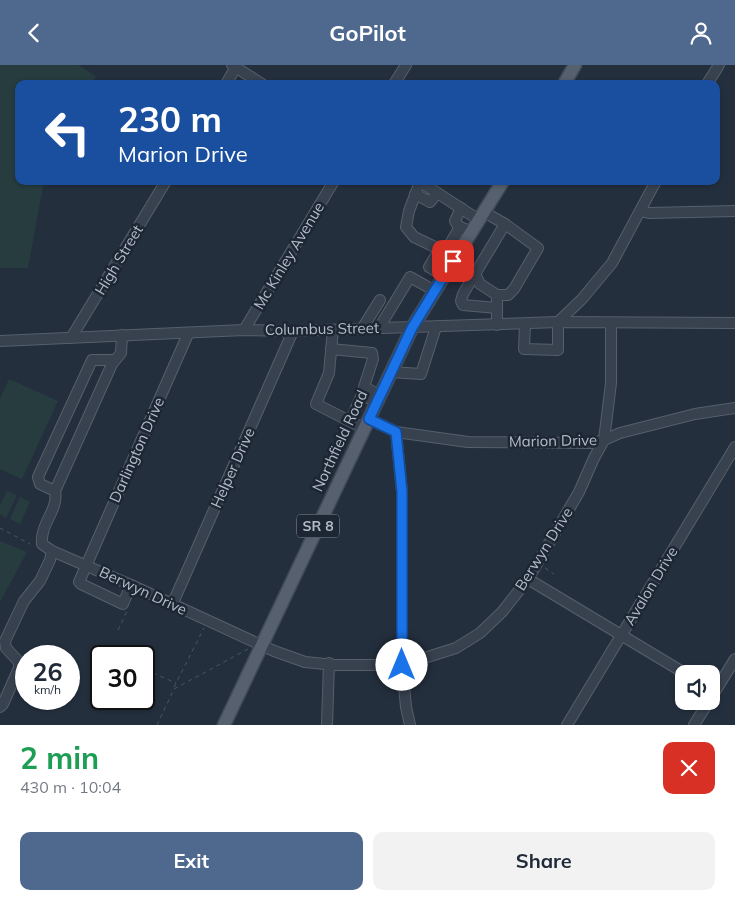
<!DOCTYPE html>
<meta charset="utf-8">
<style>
body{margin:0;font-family:Mulish,sans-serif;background:#f2f2f3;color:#1f2937;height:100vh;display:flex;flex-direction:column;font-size:19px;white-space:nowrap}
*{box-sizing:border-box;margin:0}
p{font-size:16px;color:#747a83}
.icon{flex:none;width:28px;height:28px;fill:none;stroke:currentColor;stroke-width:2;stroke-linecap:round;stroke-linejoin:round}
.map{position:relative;height:660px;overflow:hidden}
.details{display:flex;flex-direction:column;background:#fff;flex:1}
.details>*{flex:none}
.hud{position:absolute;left:15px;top:15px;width:705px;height:105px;border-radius:10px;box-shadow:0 1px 4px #0004;background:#1a4fa0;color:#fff;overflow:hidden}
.buttons{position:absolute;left:675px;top:600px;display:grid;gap:10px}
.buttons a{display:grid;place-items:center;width:45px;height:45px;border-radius:10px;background:#fff;box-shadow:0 1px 4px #0004;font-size:25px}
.speed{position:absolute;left:15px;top:580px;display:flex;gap:10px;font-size:25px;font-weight:700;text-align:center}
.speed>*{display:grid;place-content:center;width:65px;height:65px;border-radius:50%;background:#fff;box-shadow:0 1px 4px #0004;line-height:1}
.speed small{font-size:12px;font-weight:400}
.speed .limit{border:2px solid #111;border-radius:8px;background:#fff;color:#111}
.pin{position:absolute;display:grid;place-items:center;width:42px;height:42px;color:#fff;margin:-21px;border-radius:10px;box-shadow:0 2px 8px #0006}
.me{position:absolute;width:55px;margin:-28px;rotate:0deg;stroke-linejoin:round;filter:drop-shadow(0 0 4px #0008)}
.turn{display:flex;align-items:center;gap:18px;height:105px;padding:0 20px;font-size:22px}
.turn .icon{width:65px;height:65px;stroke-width:2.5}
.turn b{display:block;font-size:35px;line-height:42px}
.round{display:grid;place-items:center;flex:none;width:52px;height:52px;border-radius:10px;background:#f2f2f3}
.overview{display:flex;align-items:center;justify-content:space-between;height:85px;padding:0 20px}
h1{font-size:30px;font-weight:700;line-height:38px;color:#1e9e55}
.cta{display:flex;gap:10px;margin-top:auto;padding:10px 20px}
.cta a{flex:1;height:58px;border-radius:10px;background:#4f688e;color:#fff;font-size:20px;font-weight:700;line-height:58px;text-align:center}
.cta a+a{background:#f2f2f3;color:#1f2937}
header{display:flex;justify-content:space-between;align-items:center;height:65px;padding:0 20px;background:#4f688e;color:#fff;font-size:22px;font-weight:700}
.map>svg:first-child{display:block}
.green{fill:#263c3f}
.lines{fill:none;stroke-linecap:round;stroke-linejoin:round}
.minor-casing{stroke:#565f6c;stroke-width:12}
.major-casing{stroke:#414a57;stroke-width:15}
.path{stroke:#44595c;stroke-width:1;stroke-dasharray:4 4;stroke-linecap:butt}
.minor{stroke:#38414e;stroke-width:10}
.major{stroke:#56606e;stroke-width:12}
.route-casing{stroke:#114b97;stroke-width:12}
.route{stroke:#1a73e8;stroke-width:9}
.labels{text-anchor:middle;stroke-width:5;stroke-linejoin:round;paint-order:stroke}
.shield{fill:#1d2633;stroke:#878f9c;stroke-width:1}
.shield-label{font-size:14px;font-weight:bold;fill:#b4bcc9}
.street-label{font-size:15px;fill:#b4bcc9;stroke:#1d2633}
</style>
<header><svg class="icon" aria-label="back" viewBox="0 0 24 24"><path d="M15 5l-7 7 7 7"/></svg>GoPilot<svg class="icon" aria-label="person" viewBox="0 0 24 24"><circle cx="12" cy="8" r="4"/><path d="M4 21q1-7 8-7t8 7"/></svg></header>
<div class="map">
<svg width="735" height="660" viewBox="0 0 735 660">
<rect width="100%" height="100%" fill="#242f3e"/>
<g class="green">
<path d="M0,0H78L96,11L92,19H19V116H44L28,203H0Z"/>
<path d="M9,314L58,336L22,414L0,404V334Z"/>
<path d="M7,426L17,430L6,453L0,449V440Z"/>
<path d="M20,432L30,437L20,459L10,454Z"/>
<path d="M0,476L27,487L0,537Z"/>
</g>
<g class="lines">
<defs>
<g id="minor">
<path d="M232,0L262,19"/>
<path d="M226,19L237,0"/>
<path d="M394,19L406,0"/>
<path d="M707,19L719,0"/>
<path d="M419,116L479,155"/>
<path d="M420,117L409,146L406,162L414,172L456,192"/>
<path d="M415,129L430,137L437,128"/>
<path d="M461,143L455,156L458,161L472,167"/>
<path d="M641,146L649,148L735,146"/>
<path d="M439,185L429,202L444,211"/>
<path d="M445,187L460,162"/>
<path d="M453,197L475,209L505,159L484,147"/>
<path d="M475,209L463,229L461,236L463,240L497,243"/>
<path d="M475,209L480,219L497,230V260"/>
<path d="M497,230H508L514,224L538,183L505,159"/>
<path d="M525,259L524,284L558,285V257L582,234L612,198L656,116"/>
<path d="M379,263L410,212L435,226"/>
<path d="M362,264L380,235"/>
<path d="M244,265L334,116"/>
<path d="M333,265L329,308L316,339L365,364"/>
<path d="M122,270L121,288L112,299L55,426C59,445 40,458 42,479L52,486L131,520L274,586L305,597L335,600H402L456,583L480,568L502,547L528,514L579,427L594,393L604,375L611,318V258"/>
<path d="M71,273L166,116"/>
<path d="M0,276L244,265L293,266L558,257L735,258"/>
<path d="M331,284L372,288L373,294L364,322L380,330"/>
<path d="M391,307L421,309L436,262"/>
<path d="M369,354L396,367L468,377L592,378L604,375L620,368L695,349L735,343"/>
<path d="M350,356L362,330L377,337"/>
<path d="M396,367L402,427V600L406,642L410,660"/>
<path d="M55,426L40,419L38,412L92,295H115"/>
<path d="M528,514L686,609"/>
<path d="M131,520L123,539L81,519L79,517L188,269"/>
<path d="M172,540L293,266"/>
<path d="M711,633L735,594"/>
<path d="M0,642L3,639L19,603V597L6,583L5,576L24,536L40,516L50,495L52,486"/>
<path d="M327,660L329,598"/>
<path d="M567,660L735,382"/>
<path d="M694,660L709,636"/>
</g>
<g id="major">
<path d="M564,19L575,0"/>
<path d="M224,660L412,263L503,116"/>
</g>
</defs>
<use href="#minor" class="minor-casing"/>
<use href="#major" class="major-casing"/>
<g class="path">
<path d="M0,463L30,479"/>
<path d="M545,503L554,509"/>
<path d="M118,565L127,546"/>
<path d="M153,608L176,618"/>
<path d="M174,622L204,563"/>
<path d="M157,660L174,624L248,584"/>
</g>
<use href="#minor" class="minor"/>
<use href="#major" class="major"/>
</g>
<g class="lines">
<defs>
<path id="route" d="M402,600V427L396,367L369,354L412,263L453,196"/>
</defs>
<use href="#route" class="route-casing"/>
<use href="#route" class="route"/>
</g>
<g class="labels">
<rect class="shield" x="297" y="449.5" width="42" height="23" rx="4"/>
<g class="shield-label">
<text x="318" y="466">SR 8</text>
</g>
<g class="street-label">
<text transform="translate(289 191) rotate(-59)" y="5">Mc Kinley Avenue</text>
<text transform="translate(119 195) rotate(-59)" y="5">High Street</text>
<text transform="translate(322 264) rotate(-1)" y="5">Columbus Street</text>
<text transform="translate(340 376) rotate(-65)" y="5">Northfield Road</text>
<text transform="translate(553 376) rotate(-1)" y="5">Marion Drive</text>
<text transform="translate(137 385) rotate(-66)" y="5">Darlington Drive</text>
<text transform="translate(233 403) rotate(-66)" y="5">Helper Drive</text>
<text transform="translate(544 484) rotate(-58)" y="5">Berwyn Drive</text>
<text transform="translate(651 521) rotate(-59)" y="5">Avalon Drive</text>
<text transform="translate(143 526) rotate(25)" y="5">Berwyn Drive</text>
</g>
</g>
</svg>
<div class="buttons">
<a><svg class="icon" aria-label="sound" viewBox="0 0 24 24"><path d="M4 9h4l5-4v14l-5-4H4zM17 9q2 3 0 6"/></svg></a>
</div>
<div class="speed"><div>26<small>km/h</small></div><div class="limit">30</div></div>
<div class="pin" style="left:453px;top:196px;background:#d93025"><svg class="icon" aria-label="arrive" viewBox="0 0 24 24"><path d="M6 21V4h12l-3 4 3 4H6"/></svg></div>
<svg class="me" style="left:402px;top:600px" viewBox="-20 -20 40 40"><circle r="19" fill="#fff"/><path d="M0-13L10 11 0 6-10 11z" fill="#1a73e8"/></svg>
<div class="hud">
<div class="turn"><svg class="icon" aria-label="left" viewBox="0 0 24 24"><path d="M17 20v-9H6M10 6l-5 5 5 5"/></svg><div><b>230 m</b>Marion Drive</div></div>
</div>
</div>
<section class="details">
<div class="overview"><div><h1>2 min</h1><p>430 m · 10:04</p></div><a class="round" style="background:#d93025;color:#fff"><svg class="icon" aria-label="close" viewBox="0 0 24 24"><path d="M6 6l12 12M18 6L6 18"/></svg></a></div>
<div class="cta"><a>Exit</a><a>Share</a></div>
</section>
